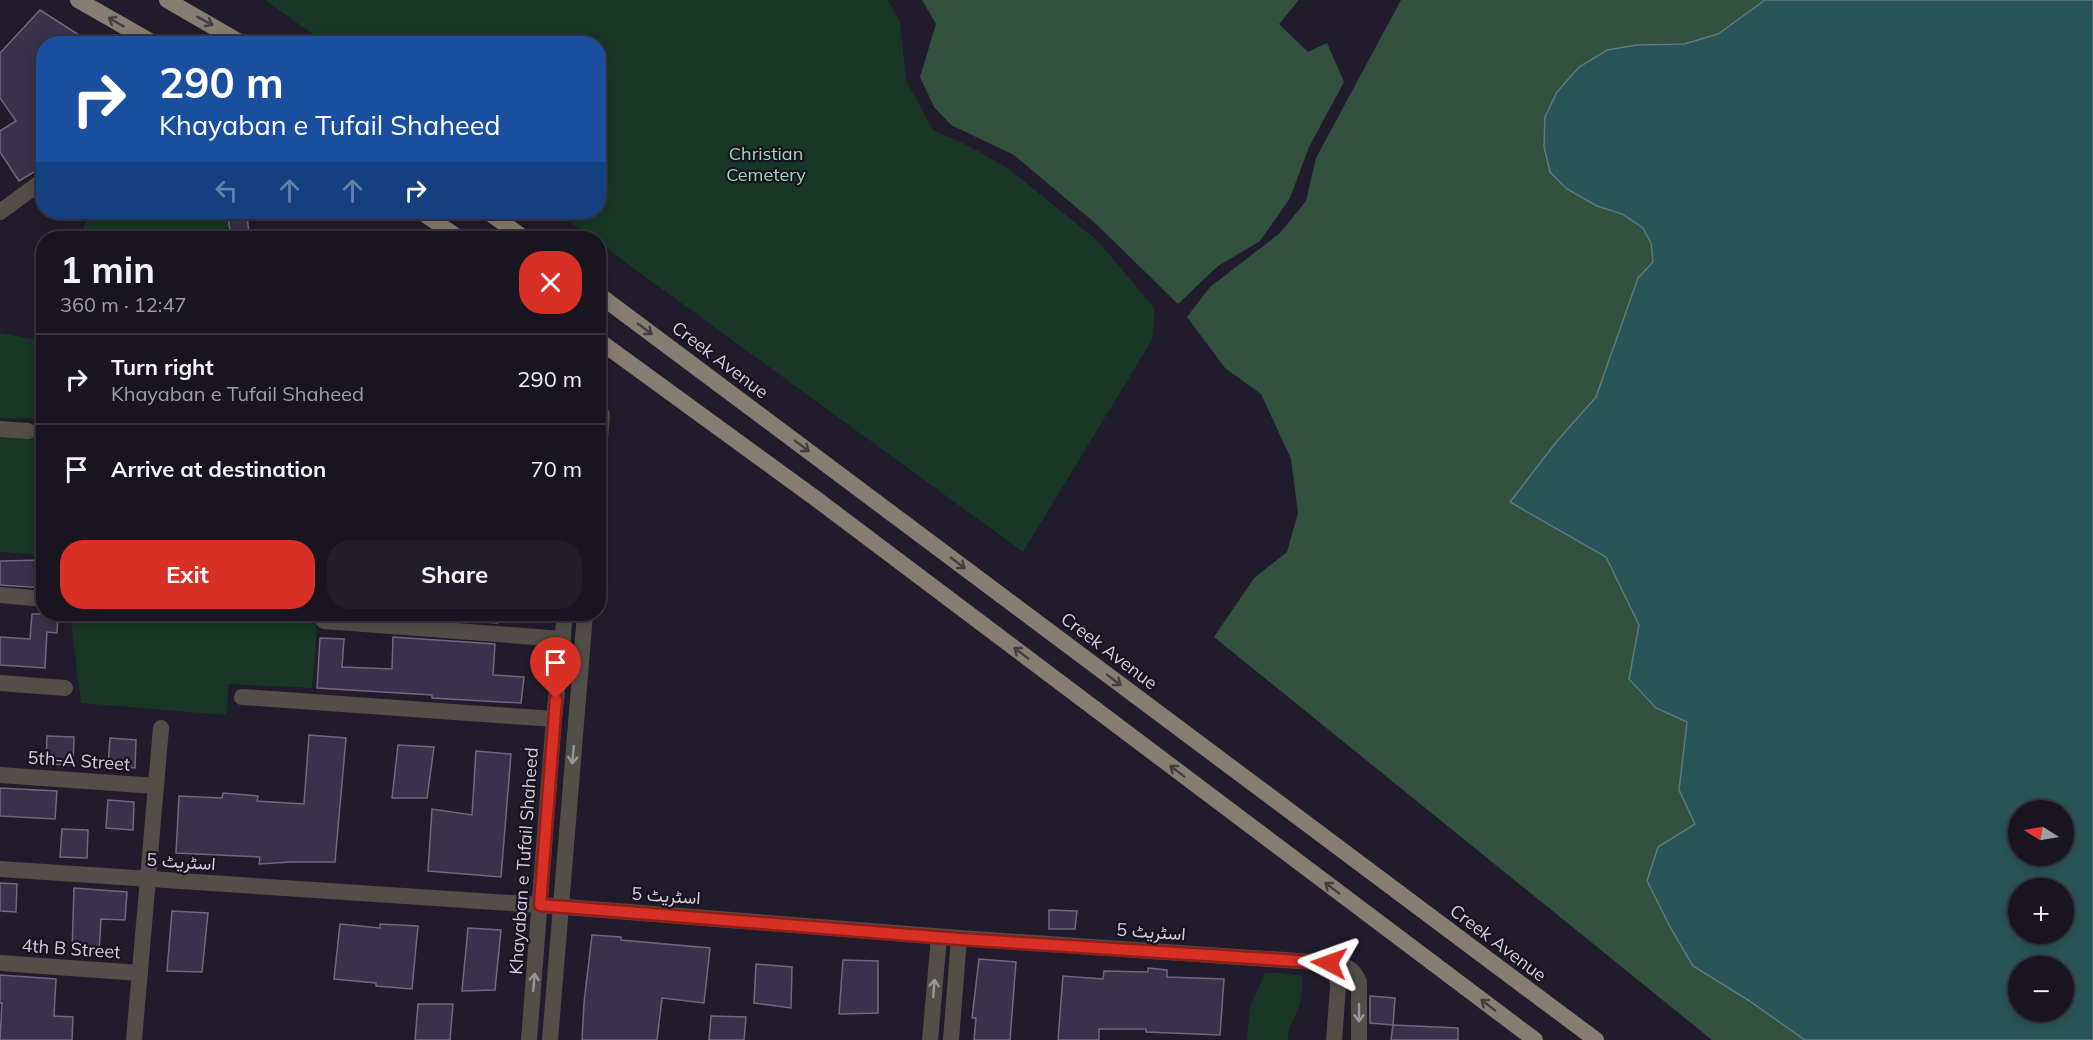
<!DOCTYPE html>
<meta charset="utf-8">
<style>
body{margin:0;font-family:Mulish,Vazirmatn,sans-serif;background:#221e29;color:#f1f3f6;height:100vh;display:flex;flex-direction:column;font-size:22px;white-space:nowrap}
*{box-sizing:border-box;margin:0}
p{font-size:20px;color:#9f9fa5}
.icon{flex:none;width:33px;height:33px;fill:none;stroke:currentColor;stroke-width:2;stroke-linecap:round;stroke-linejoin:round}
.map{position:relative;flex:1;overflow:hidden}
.details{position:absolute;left:36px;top:231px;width:570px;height:390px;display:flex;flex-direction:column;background:#191520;border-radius:24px;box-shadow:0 3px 15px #0003,0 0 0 2px #37343e}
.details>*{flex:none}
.guide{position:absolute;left:36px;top:36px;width:570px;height:183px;border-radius:24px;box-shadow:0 3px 15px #0003,0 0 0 2px #37343e;background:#1a4fa0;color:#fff;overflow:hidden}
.needle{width:39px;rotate:281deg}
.controls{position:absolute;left:2008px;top:800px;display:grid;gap:12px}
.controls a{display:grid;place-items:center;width:66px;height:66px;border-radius:50%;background:#191520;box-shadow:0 3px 15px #0003,0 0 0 2px #37343e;font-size:30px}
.pin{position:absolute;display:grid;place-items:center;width:51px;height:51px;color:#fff;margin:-62px -26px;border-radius:50% 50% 50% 0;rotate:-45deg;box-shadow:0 0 6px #0007}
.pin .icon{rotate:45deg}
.me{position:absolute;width:66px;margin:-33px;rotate:274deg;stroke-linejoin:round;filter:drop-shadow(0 0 4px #0008)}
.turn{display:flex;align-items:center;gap:21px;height:126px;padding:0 24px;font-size:27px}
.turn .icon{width:78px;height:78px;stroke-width:2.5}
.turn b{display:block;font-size:42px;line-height:51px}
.lanes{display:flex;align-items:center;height:57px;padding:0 24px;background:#0003;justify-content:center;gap:30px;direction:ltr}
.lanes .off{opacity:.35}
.round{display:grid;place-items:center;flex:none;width:63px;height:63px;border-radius:24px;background:#221e29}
.head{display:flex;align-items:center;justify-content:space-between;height:102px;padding:0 24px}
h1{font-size:36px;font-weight:700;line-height:45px}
.cta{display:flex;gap:12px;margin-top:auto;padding:12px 24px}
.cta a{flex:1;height:69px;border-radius:24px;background:#d93025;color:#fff;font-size:24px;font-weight:700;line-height:69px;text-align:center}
.cta a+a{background:#221e29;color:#f1f3f6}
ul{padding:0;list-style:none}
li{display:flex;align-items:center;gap:18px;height:90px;padding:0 24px;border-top:2px solid #37343e}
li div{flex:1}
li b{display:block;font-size:22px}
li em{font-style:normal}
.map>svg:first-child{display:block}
.green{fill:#183726}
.forest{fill:#32513f}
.water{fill:#2a5558;stroke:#5d7a7f;stroke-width:1.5;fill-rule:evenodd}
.building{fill:#3a314c;stroke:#6f6a7b;stroke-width:1.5}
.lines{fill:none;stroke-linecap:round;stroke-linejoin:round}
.minor{stroke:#534f48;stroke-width:16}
.tertiary{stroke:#534f48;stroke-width:16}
.primary{stroke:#877d70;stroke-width:16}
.oneway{stroke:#443d41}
.oneway2{stroke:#9a9699}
.route-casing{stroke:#8d1f18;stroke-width:15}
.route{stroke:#d93025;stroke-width:10}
.labels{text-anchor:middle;stroke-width:4.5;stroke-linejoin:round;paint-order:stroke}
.park-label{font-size:18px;fill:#9edab7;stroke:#181321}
.street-label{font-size:18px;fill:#d4d1db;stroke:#181321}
</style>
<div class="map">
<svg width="2093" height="1040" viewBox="0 0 2093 1040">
<rect width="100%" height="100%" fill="#211c2b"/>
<g class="green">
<path d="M265,0H888L900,22L906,80L933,130L971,147L1009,169L1098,241L1155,309L1152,340L1023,552L599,243L598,238H593L556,212H598V44L325,43Z"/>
<path d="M88,212H227L231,238H81Z"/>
<path d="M0,333L43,341V555L0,552V433L31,435L34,419L0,418Z"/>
<path d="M70,614H318L312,688L229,684L226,715L81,703Z"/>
<path d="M1265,973H1283L1302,976C1303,987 1302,996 1299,1006C1295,1018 1287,1028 1288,1040H1247L1250,1007Z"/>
</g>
<g class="forest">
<path d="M922,0H1299L1279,24L1308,52L1327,43L1344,82L1309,147L1290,198L1260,241L1218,266L1178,304L1095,223L1014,155L951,125L934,107L920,77L936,24Z"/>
<path d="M1401,0H1765L1762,4L1718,34L1684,44L1637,45L1597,206C1618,213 1645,220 1651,243C1653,249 1652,257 1653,263L1638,278L1596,397L1557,441L1510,502L1606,557L1639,625L1629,679L1656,708L1687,722L1679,790L1695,824L1658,847L1647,881L1670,927L1693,966L1748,1000L1805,1040H1712L1214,637L1254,578L1287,552L1298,513L1291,459L1261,394L1225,368L1187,317L1210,287L1280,233L1306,201L1316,158Z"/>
</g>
<path class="water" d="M1765,0H2093V1040H1805L1748,1000L1693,966L1670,927L1647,881L1658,847L1695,824L1679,790L1687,722L1656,708L1629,679L1639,625L1606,557L1510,502L1557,441L1596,397L1638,278L1653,262L1651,243L1643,228L1622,214L1597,206L1567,189L1550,172L1544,147L1545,117L1557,92L1579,67L1607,50L1637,45L1684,44L1718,34ZM2019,810H2064V855H2019ZM2019,888H2064V933H2019ZM2019,966H2064V1011H2019Z"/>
<g class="building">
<path d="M40,10L93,44H44V166L19,181L0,152V131L16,121L0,98V53Z"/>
<path d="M227,212H246L249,231L231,236Z"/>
<path d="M44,560V588L0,585V561Z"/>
<path d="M32,614H58L57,633L47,632L45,668L0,665V637L30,639Z"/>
<path d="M394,614H498L497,623L394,616Z"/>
<path d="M393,637L495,644L493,675L524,677L521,703L432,698V695L317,688L320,638L344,639L342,667L392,669Z"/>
<path d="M309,735L346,738L335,862H292L259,864L260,857L176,853L179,796L222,798L223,793L258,796L257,801L304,804Z"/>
<path d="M47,736L74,737L73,765L46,764Z"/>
<path d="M110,738L136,740L135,768L108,766Z"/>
<path d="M398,745L434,747L427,798H392Z"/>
<path d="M476,751L511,754L501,877L428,871L432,809L472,815Z"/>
<path d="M0,788L57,791L55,819L0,816Z"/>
<path d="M108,800L134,802L133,830L106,828Z"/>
<path d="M62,829L88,830L87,858L60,857Z"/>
<path d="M0,883L17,884L16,912L0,911Z"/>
<path d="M74,888L127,892L125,920L101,919L99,953L72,952Z"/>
<path d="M1049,910L1077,911L1075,929H1049Z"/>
<path d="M172,911L208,913L202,972L167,971Z"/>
<path d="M340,924L380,928V924L418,926L412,989L376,986V983L334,979Z"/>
<path d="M468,928L501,930L495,990L462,991Z"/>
<path d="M592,935L621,937V940L710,948L704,1003L662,998L657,1040H582L584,1003Z"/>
<path d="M979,959L1016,962L1010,1040H974L976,1018H972Z"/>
<path d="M843,960L878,961V1013L839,1014Z"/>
<path d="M756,964L792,967L791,1008L754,1003Z"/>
<path d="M1148,968L1167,970V977L1224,979L1220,1035L1146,1032V1029H1099V1040H1058L1063,976L1103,979L1104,971L1148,972Z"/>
<path d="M0,975L56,979L54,1016L73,1017L72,1040H0L2,1003H0Z"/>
<path d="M1370,996L1395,998L1393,1025L1370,1023Z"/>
<path d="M418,1004H453L450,1040H415Z"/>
<path d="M711,1016L746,1017L744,1040H709Z"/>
<path d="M1393,1025L1458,1028V1040H1391Z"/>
</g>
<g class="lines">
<g class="minor">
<path d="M0,212L44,180"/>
<path d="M0,429L28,431"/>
<path d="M0,595L44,599"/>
<path d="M324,621L563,639"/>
<path d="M0,683L65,688"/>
<path d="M242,697L554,719"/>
<path d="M0,775L156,786"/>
<path d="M0,869L540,905L959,938L1329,963C1344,965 1353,967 1359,982V1040"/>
<path d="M0,963L140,973"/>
<path d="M1329,963L1337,977L1338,987L1334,1040"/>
<path d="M134,1040L161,728"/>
<path d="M930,1040L939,937"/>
<path d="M951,1040L959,938"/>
</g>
<g class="tertiary">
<path d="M598,409L602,415L598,461"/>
<path d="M529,1040L554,719L565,614"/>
<path d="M550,1040L585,614"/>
</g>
<g class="primary">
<path d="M78,0L155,44"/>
<path d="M167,0L243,44"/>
<path d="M421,212L459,238"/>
<path d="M488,212L524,238"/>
<path d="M598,294L1596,1040"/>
<path d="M598,340L815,498L1535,1040"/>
</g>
</g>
<defs><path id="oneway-shaft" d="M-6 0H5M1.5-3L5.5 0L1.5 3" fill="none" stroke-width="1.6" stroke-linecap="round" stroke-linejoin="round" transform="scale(1.5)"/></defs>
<g class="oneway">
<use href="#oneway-shaft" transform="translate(205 21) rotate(29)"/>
<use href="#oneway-shaft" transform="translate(116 22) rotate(-150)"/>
<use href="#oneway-shaft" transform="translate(645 329) rotate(37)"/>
<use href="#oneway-shaft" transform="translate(802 446) rotate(37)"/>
<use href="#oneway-shaft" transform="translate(958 563) rotate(37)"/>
<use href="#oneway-shaft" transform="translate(1021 653) rotate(-143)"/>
<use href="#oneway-shaft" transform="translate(1114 680) rotate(37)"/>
<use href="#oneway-shaft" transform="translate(1177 771) rotate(-143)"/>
<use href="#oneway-shaft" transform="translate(1332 888) rotate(-143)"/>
<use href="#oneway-shaft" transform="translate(1488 1005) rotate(-143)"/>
</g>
<g class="oneway2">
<use href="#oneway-shaft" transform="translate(573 755) rotate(95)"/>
<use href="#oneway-shaft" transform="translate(534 982) rotate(-85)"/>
<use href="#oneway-shaft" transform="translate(934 988) rotate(-85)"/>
<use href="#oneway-shaft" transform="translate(1359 1013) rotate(90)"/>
</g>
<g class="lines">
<defs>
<path id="route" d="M556,699L540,905L959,939L1329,963"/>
</defs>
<use href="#route" class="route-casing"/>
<use href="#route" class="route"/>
</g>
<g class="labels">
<g class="park-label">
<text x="766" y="160">Christian<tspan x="766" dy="21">Cemetery</tspan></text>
</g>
<g class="street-label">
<text transform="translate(720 360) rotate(37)" y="6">Creek Avenue</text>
<text transform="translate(1109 651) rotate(37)" y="6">Creek Avenue</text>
<text transform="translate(79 761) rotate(4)" y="6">5th-A Street</text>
<text transform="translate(524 861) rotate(-86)" y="6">Khayaban e Tufail Shaheed</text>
<text transform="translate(181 862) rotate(4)" y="6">اسٹریٹ 5</text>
<text transform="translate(666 896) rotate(4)" y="6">اسٹریٹ 5</text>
<text transform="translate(1151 932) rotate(4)" y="6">اسٹریٹ 5</text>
<text transform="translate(1498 943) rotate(37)" y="6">Creek Avenue</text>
<text transform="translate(71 949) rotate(4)" y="6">4th B Street</text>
</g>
</g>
</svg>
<div class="controls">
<a><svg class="needle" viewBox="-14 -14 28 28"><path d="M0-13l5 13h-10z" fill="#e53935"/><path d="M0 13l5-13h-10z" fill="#9f9fa5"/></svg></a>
<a>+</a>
<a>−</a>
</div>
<div class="pin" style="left:556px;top:699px;background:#d93025"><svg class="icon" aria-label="arrive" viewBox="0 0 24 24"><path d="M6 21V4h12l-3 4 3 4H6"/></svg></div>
<svg class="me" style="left:1329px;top:963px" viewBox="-20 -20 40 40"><path d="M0-17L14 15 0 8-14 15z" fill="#d93025" stroke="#fff" stroke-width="4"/></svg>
<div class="guide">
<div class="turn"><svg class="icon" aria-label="right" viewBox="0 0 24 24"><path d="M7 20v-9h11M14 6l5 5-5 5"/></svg><div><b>290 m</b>Khayaban e Tufail Shaheed</div></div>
<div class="lanes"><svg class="icon off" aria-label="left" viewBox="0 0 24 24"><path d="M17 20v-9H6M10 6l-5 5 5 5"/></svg><svg class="icon off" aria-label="ahead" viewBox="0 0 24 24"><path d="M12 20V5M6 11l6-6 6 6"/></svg><svg class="icon off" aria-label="ahead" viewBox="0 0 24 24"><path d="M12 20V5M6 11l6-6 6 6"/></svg><svg class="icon" aria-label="right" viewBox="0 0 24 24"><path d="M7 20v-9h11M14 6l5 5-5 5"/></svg></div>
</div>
<section class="details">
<div class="head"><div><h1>1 min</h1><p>360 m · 12:47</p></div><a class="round" style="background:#d93025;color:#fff"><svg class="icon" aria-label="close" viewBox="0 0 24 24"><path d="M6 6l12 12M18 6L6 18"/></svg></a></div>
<ul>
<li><svg class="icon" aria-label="right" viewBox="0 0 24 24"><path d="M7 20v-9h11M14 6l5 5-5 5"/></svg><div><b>Turn right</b><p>Khayaban e Tufail Shaheed</p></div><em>290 m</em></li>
<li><svg class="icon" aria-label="arrive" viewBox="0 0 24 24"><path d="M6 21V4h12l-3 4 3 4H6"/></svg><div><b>Arrive at destination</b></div><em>70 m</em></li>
</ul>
<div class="cta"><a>Exit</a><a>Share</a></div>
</section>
</div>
